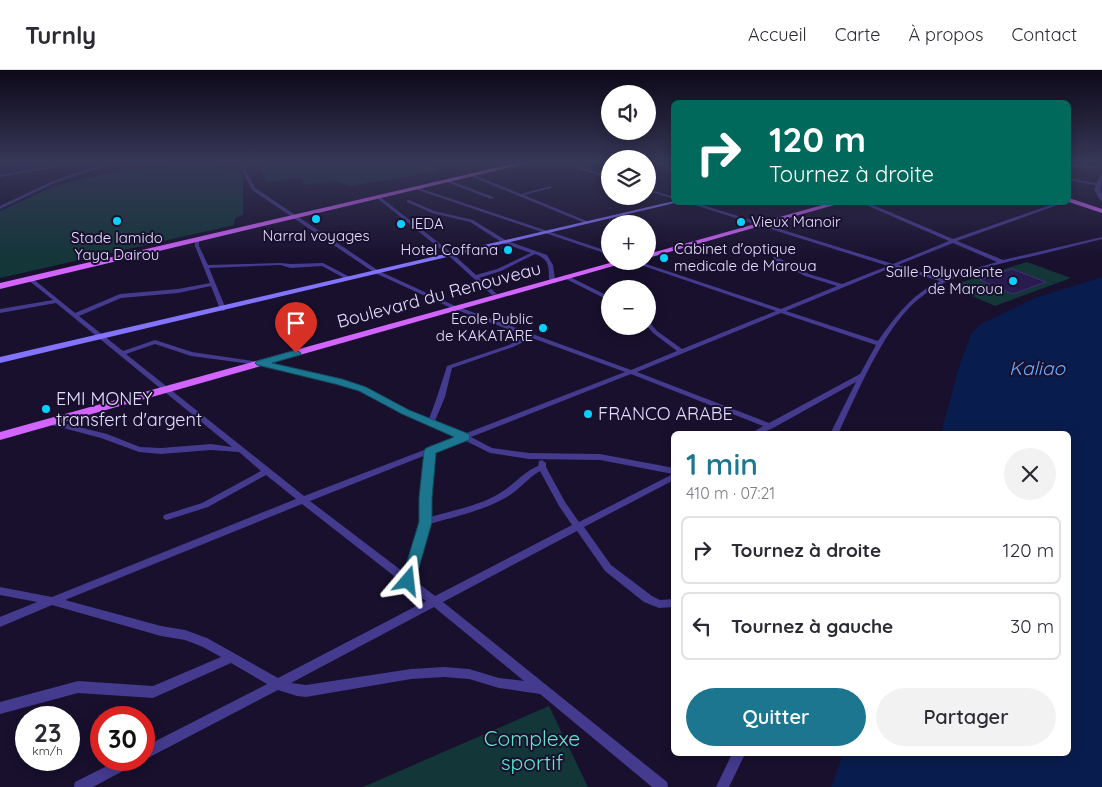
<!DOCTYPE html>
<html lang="fr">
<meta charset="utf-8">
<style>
body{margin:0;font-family:Quicksand,sans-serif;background:#f2f2f3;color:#2b2b33;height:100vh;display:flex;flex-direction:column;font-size:19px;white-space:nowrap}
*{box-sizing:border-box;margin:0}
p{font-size:16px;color:#7c7c81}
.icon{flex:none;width:28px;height:28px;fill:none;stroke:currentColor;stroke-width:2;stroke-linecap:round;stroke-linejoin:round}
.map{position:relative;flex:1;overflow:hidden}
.panel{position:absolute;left:671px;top:361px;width:400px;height:325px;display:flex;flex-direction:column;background:#fff;border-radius:8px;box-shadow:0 2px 12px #0003}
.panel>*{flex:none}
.banner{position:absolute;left:671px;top:30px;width:400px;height:105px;border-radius:8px;box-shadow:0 2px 12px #0003;background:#00695c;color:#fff;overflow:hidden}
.buttons{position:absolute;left:601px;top:15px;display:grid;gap:10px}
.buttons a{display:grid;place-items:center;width:55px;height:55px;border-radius:50%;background:#fff;box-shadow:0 2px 12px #0003;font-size:25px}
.speed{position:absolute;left:15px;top:636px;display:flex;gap:10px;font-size:25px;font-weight:700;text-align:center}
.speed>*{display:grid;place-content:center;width:65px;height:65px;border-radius:50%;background:#fff;box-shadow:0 2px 12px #0003;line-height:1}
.speed small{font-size:12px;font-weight:400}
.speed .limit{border:8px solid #d22;background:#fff;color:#111}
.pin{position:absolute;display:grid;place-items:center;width:42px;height:42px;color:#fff;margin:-51px -21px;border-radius:50% 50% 50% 0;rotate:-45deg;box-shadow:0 0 5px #0007}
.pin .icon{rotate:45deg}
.me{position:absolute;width:55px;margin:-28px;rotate:17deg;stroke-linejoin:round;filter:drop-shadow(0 0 4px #0008)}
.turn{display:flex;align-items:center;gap:18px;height:105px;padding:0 15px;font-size:22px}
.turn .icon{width:65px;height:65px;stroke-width:2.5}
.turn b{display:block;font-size:35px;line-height:42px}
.round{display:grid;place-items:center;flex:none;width:52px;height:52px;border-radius:26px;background:#f2f2f3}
.overview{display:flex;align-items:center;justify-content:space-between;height:85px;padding:0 15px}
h1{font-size:30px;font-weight:600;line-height:38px;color:#1c768f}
.action{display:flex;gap:10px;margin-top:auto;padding:10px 15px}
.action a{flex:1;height:58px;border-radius:30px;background:#1c768f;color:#fff;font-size:20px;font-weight:600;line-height:58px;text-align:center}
.action a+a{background:#f2f2f3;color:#2b2b33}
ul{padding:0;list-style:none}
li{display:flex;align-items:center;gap:15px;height:68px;margin:0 10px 8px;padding:0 5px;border:2px solid #e1e1e2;border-radius:8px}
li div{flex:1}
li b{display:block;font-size:19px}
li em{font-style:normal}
header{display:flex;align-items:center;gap:30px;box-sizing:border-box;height:70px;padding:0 25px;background:#fff;border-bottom:1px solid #e1e1e2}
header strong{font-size:24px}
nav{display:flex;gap:28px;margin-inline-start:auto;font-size:18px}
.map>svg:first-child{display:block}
.green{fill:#133638}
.water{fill:#091c4e}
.building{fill:#2a1b4f;stroke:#432d7c}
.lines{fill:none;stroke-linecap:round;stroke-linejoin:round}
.minor{fill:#443a8e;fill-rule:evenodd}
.tertiary{fill:#443a8e;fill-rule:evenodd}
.secondary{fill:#8374ff;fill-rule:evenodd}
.primary{fill:#d264ff;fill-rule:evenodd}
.route{fill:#1c768f;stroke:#124d5d}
.poi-dot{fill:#09d1ff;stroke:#18102d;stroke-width:2}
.labels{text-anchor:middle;stroke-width:4;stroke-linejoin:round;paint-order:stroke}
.far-poi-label{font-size:15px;fill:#e3ddff;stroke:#18102d;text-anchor:start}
.street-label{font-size:18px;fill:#e3ddff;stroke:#18102d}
.poi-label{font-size:18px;fill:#e3ddff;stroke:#18102d;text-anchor:start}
.water-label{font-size:19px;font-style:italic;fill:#6badff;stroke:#18102d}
.near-park-label{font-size:21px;fill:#61e6d0;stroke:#18102d}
</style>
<header>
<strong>Turnly</strong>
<nav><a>Accueil</a><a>Carte</a><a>À propos</a><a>Contact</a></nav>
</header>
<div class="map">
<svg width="1102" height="717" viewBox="0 0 1102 717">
<rect width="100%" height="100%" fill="#18102d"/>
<g class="green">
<path d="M258,91H431L438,101L350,116L334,111L306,115L301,107L266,112Z"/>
<path d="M199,92L243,102V145L235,148L234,155L0,208V141L54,116L117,101Z"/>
<path d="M1027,192L1071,208L995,236L949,216Z"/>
<path d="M549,636L588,717H363Z"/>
</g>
<g class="water">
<path d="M41,91H59L29,99L0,104V98Z"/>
<path d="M1102,207V717H831L843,684H1069V364H941L958,300L971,264L981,254L1035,228Z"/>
</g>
<path class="building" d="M1012,199L1046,212L1013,224L980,210Z"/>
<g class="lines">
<g class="minor">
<path d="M80,91H88L0,107V105Z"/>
<path d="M112,91H117L55,113L0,139V136L53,111Z"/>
<path d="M234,91H238L243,95L255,118L379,201L453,235L631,300L677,281L653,263L647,256L648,252L650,253L657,261L682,279L776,241L629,191H637L781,239L837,216L805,206L773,189V187H777L809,204L842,214L888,196L685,132H693L893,194L949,171L859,132H866L953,169L1059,132H1066L957,171L1003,190L1102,167V169C1082,174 1062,179 1042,184C999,194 949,202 915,232C882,262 857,324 838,364H830L856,312L773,358L760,364H750L763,356L631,304L471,367L492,378L529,383L600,384L674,398V410L584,457L611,495L652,526L660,530L674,529V537L659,538L644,532L605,501L577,461L443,532L667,712L668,717H652L540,624L499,618L469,609L444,607L411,609L306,627L297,626L278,620L144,690V677L267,614L231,593L153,628L78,623L0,644V632L78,611L153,616L221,587L203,577L185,570L161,566L52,535L0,557V547L37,532L0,525V517L52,527L296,429L266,405L208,437L167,450L164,449L163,447L164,445L202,433L261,401L239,382L211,380L161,384L139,382L101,368L48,354L47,352L51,350L107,364L140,377L161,378L211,374L232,377L56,233L0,243V239L53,230L28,210V208H32L75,243L120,224L178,219L210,213L195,176V170L197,169L199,170V176L208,195L280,193L291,194L323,193L350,207V209H346L322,196L291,198L280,195L209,198L226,239L225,240L223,241L220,239L211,216L178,223L121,228L79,246L123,281L155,270L192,282L253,291L254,292L251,294L191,286L155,274L126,284L304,426L458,367L443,360L402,344L361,320L336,313L258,294L257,293L258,292L260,291L340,310L365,318L408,340L429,349L437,327L447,296L509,275L526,266L449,237L375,203L252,120L241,97ZM953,173L997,192L966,201L944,209L898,195ZM893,197L940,211C912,224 895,247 878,271L786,241ZM781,243L876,275L860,304L769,353L637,302ZM532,268L625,302L464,364L435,351L445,327L452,298L513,277ZM464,370L490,383L529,389L600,390L673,404L579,452L565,432L546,397V393L542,390L539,391L538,396C523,402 514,415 500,423C479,436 454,440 430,447L429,428L434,382ZM426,385L421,428L422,452L406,504L310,431ZM540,401L559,436L572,455L435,526L414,510L430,454C456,446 483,441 507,427C519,420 528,408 540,401ZM302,434L426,531L278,608L207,568L185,560L161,556L65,530ZM434,537L524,611L499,608L469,599L444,597L411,599L306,615L291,613Z"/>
<path d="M494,91H500L513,96L510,97Z"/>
<path d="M556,91H562L610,107V109Z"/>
<path d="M649,91H654L674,99V101Z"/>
<path d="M1069,94L1102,97V99L1069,96Z"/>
<path d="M471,104L521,124L551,116V118L524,125L589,152L585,153L470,106Z"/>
<path d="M1069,108L1099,114L1101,115L1099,116L1069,110Z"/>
<path d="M448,110L493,127L494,128L491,129L447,112Z"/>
<path d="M416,117L610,182V185L415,119Z"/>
<path d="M648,119L674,127V129L648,121Z"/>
<path d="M377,126H379L453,184L476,205L497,199L531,183L503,173L470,152L432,143L407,132V130H409L434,141L473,150L507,171L547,185L553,195L555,209L552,211L549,209C549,196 549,189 535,184L501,201L479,208L497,224L492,225L449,186L377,128Z"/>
<path d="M568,206L610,227V231L566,209V207Z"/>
<path d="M732,684H745L729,717H716Z"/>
<path d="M119,690H138L136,694L93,717H74L75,712Z"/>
</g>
<path class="tertiary" d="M1102,104V112L1100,120L1102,124V131L1100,130L1094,120L1100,105Z"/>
<path class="secondary" d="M674,131V132H679L0,293V287Z"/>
<g class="primary">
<path d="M525,91H536L0,219V213Z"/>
<path d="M1069,128L1102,139V143L1069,132Z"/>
<path d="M833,132H845L648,188V184Z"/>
<path d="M617,191H631L0,370V362Z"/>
</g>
</g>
<linearGradient id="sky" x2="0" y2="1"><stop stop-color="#0d0919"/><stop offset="0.48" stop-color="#373757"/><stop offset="1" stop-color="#373757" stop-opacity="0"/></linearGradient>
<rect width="1102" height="191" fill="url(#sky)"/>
<path class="route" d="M296,280L301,283L300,285L272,293L342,309L366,317L409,340L469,364L470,367L469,370L436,383L432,428V452L414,515L408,517L403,515L401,511L419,452V428L424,381L426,378L454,367L402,344L359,321L335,314L257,295L255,293L257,291Z"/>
<g class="poi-dot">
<circle cx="316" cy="149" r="5"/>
<circle cx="117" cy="151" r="5"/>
<circle cx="741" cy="152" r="5"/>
<circle cx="401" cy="154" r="5"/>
<circle cx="508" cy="180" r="5"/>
<circle cx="664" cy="188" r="5"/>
<circle cx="1013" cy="211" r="5"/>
<circle cx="543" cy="258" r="5"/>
<circle cx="46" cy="339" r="5"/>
<circle cx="588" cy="344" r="5"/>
</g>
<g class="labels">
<g class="far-poi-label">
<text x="751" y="157">Vieux Manoir</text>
<text x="411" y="159">IEDA</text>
<text x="316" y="171" text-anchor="middle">Narral voyages</text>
<text x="117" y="173" text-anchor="middle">Stade lamido<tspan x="117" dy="17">Yaya Dairou</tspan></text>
<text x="674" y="184">Cabinet d'optique<tspan x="674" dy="17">medicale de Maroua</tspan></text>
<text x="498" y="185" text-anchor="end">Hotel Coffana</text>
<text x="1003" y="207" text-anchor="end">Salle Polyvalente<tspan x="1003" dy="17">de Maroua</tspan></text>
<text x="533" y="254" text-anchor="end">Ecole Public<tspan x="533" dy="17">de KAKATARE</tspan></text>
</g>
<g class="street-label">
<text transform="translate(439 225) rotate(-15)" y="6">Boulevard du Renouveau</text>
</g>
<g class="poi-label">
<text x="56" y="335">EMI MONEY<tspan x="56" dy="21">transfert d'argent</tspan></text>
<text x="598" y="350">FRANCO ARABE</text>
</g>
<g class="water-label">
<text x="1037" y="305">Kaliao</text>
</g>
<g class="near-park-label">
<text x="532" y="676">Complexe<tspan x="532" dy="24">sportif</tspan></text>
</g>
</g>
</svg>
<div class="buttons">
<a><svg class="icon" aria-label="sound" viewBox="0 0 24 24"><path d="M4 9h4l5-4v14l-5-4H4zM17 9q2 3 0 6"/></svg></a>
<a><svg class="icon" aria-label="layers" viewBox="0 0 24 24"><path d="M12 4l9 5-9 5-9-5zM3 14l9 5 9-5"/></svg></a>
<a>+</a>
<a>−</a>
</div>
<div class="speed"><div>23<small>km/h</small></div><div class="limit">30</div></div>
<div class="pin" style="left:296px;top:283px;background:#d93025"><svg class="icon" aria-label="arrive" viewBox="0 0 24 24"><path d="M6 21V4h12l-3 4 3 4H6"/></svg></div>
<svg class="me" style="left:408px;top:511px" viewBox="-20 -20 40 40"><path d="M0-17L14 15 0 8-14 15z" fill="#1c768f" stroke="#fff" stroke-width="4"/></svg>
<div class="banner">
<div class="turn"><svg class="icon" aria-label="right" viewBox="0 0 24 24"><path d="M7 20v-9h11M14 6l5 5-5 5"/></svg><div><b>120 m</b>Tournez à droite</div></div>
</div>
<section class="panel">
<div class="overview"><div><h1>1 min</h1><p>410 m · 07:21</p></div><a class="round"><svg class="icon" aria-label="close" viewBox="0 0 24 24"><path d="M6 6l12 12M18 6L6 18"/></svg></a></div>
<ul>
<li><svg class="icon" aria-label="right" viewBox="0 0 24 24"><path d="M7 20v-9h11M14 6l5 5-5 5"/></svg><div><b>Tournez à droite</b></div><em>120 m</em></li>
<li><svg class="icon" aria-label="left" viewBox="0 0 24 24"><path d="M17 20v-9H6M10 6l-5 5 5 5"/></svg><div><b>Tournez à gauche</b></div><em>30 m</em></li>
</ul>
<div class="action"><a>Quitter</a><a>Partager</a></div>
</section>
</div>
